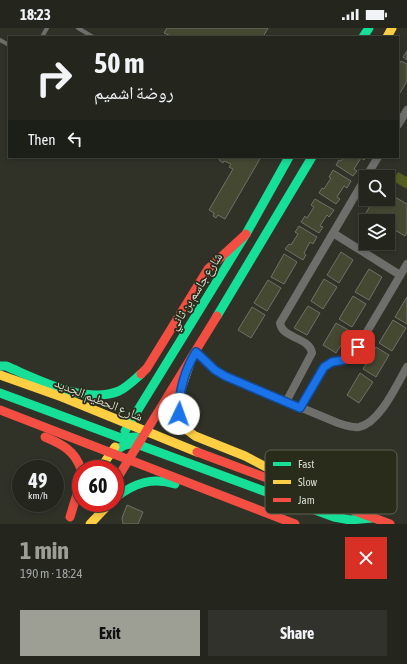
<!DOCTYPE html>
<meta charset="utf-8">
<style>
body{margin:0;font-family:"Asap Condensed","Noto Naskh Arabic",sans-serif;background:#30322b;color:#f1f3f6;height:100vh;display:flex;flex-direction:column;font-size:15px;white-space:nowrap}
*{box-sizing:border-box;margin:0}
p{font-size:13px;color:#a3a5a4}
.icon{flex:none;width:22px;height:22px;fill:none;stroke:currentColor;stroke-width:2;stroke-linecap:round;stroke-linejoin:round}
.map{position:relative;height:496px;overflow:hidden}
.panel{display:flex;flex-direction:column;background:#24261e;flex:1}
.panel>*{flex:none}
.banner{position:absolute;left:8px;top:8px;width:391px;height:122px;border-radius:0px;box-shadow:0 2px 6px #0003,0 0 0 1px #41433c;background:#24261e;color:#f1f3f6;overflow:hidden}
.fabs{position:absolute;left:359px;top:142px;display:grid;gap:8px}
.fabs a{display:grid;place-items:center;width:36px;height:36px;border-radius:0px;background:#24261e;box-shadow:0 2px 6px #0003,0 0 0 1px #41433c;font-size:20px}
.speed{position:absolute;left:12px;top:432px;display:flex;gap:8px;font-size:20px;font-weight:700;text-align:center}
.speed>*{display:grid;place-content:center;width:52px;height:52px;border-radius:50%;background:#24261e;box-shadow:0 2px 6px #0003,0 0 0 1px #41433c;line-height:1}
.speed small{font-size:10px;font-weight:400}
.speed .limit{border:6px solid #d22;background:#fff;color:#111}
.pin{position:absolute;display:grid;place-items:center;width:34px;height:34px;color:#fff;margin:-17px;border-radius:8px;box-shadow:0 2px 6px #0006}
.me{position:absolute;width:44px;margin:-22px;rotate:3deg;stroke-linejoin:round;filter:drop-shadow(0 0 3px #0008)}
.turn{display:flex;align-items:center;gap:14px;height:84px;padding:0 20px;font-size:18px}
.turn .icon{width:52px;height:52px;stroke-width:2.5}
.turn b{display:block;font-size:28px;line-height:34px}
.then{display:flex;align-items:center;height:38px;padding:0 20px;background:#0003;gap:8px;font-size:15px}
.round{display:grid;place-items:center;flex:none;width:42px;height:42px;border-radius:0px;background:#30322b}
.summary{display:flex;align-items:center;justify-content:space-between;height:68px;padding:0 20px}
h1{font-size:24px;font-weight:700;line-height:30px;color:#9d9f95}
.primary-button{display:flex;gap:8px;margin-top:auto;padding:8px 20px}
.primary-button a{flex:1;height:46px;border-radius:0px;background:#9d9f95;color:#111;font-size:16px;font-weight:700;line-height:46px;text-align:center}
.primary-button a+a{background:#30322b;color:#f1f3f6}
.status{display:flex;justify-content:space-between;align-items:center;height:28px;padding:0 20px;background:#24261e;direction:ltr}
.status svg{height:11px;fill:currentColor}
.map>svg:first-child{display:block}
.water{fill:#555e20}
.building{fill:#464932;stroke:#6f7168}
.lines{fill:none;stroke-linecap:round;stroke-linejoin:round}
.lane{stroke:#6e6f6b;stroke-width:4}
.street{stroke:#6e6f6b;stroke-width:8}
.fast{stroke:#16e098;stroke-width:9}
.slow{stroke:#ffcf43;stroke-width:9}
.jam{stroke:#f24e42;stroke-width:9}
.route-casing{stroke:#114b97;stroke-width:10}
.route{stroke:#1a73e8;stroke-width:7}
.labels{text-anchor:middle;stroke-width:3.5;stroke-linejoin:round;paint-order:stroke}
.street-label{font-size:13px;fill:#d7dacf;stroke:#292c1a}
.key{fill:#292c1a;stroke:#5d6050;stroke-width:1}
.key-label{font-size:11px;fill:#d7dacf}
</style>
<div class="status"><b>18:23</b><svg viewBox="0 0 49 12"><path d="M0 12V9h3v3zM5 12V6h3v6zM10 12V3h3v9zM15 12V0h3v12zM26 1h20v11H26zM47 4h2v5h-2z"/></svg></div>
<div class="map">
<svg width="407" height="496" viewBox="0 0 407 496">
<rect width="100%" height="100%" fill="#303228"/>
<path class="water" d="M398,144L407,149V161L393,153Z"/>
<g class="building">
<path d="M167,0H268L263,9H173L164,5Z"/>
<path d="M407,23V32L403,29Z"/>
<path d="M401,33L407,36V53L400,65L398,64V38Z"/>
<path d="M218,129H261L225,191L218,187L216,190L213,188L214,185L209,182L233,141L229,139L231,136L224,133L223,135L219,132L220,130Z"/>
<path d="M344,129H365L364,132L361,130L354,141L357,143L353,148L336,137L339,132L341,133Z"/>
<path d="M333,142L351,153L347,160L344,158L337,169L340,171L336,176L319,165L322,160L324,161L331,150L329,149Z"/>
<path d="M388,165L407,176V204L405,208L388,198V193H380L366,185L374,171H388Z"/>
<path d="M315,171L334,182L329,189L327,187L320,198L323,199L319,205L301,194L305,188L307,190L314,179L311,177Z"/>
<path d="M299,198L317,209L313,216L310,214L304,225L306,227L303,232L285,221L289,216L291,217L298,206L295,204Z"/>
<path d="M341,224L353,232L339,255L327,247Z"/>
<path d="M284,226L297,234L284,256L271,249Z"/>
<path d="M369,241L382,249L369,272L355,264Z"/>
<path d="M324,251L337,259L323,281L311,273Z"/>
<path d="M268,252L281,260L267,283L254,275Z"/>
<path d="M353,268L366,276L352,299L339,291Z"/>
<path d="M407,269V296L395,289Z"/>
<path d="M308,278L320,285L307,307L294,300Z"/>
<path d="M252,279L265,287L251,310L238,302Z"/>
<path d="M393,292L406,300L392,323L379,315Z"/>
<path d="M336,295L350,303L336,325L323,317Z"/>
<path d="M376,319L389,327L376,349L363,341Z"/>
<path d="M360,345L373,354L359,375L347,367Z"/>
<path d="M127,477L143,484L138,496H123L122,490Z"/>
</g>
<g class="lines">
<g class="lane">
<path d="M78,0L93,9"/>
<path d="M42,9L47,0"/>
<path d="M0,12L9,17"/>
</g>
<g class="street">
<path d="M398,97L407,82"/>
<path d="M366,149L378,129"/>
<path d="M333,205L400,247"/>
<path d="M196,324L215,342L225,348L338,395C344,397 352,400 359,399C380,395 397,356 407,339"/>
<path d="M286,374L312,325C310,309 282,311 280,295L366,149"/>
<path d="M300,380L324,339L332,334L344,332L351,328L358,319L407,236"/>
</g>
<g class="fast">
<path d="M363,9L369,0"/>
<path d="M217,288L312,129"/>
<path d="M0,338H6C37,351 85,377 119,363C127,359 134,352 141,346"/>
<path d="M0,365L121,410L136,409"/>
<path d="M125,403L246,206L289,129"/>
<path d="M112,424L125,417L134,415L334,489L350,492L372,490"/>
<path d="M115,470C134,455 152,449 175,456"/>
</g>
<g class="slow">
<path d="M387,9L392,0"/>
<path d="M192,329L180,364L179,378L182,395L187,402L195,408L245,428L283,448"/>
<path d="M0,347L62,369L197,424"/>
<path d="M100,441L115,419"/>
<path d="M90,496L110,475"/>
</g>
<g class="jam">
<path d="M141,346L147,340L208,241L246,206"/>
<path d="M0,382L295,496"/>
<path d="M45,409C62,416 75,423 81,441"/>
<path d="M197,424L390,496"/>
<path d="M115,454L217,288"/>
<path d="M70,489L81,453"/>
</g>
</g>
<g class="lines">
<defs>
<path id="route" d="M179,386C178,366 185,341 196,324L215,342L225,348L300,380L324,339L332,334L344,332L351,328L358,319"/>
</defs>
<use href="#route" class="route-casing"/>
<use href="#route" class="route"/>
</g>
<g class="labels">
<g class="street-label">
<text transform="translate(195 263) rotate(-58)" y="5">شارع جاسم بن ثاني</text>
<text transform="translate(99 371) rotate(22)" y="5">شارع الحطيم الجديد</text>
</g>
</g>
<rect x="265" y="422" width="132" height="64" rx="6" class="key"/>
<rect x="273" y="434" width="18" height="4" fill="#16e098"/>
<rect x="273" y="452" width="18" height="4" fill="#ffcf43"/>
<rect x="273" y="470" width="18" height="4" fill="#f24e42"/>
<g class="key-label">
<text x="298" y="440">Fast</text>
<text x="298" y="458">Slow</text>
<text x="298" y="476">Jam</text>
</g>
</svg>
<div class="fabs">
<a><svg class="icon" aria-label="search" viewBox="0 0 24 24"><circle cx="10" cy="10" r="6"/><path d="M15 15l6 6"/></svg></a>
<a><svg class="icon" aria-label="layers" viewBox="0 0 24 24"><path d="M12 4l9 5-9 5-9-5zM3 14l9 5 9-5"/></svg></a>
</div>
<div class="speed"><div>49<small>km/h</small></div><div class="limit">60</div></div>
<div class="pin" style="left:358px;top:319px;background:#d93025"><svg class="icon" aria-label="arrive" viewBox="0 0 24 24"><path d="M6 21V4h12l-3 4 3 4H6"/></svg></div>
<svg class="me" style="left:179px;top:386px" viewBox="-20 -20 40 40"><circle r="19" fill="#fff"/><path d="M0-13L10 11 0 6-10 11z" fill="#1a73e8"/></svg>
<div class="banner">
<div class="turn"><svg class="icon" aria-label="right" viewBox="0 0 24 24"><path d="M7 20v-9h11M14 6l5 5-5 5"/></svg><div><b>50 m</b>روضة اشميم</div></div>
<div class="then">Then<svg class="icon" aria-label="left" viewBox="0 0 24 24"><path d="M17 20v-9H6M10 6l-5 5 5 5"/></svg></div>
</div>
</div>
<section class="panel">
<div class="summary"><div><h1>1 min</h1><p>190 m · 18:24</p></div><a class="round" style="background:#d93025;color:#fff"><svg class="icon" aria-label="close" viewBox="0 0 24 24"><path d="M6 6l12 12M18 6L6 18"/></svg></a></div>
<div class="primary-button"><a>Exit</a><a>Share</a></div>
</section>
